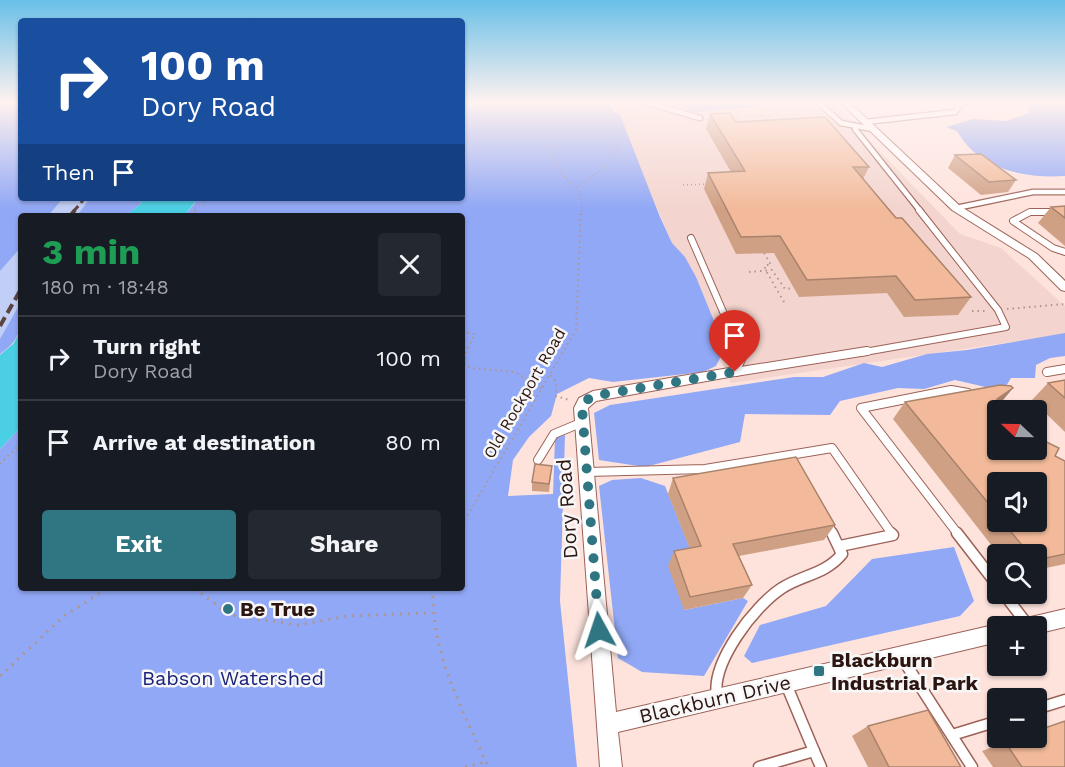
<!DOCTYPE html>
<meta charset="utf-8">
<style>
body{margin:0;font-family:"Work Sans",sans-serif;background:#242831;color:#f1f3f6;height:100vh;display:flex;flex-direction:column;font-size:22px;white-space:nowrap}
*{box-sizing:border-box;margin:0}
p{font-size:20px;color:#9ea1a6}
.icon{flex:none;width:33px;height:33px;fill:none;stroke:currentColor;stroke-width:2;stroke-linecap:round;stroke-linejoin:round}
.map{position:relative;flex:1;overflow:hidden}
.side{position:absolute;left:18px;top:213px;width:447px;height:378px;display:flex;flex-direction:column;background:#171b24;border-radius:6px;box-shadow:0 2px 4px #0004}
.side>*{flex:none}
.banner{position:absolute;left:18px;top:18px;width:447px;height:183px;border-radius:6px;box-shadow:0 2px 4px #0004;background:#1a4fa0;color:#fff;overflow:hidden}
.needle{width:39px;rotate:292deg}
.buttons{position:absolute;left:987px;top:400px;display:grid;gap:12px}
.buttons a{display:grid;place-items:center;width:60px;height:60px;border-radius:6px;background:#171b24;box-shadow:0 2px 4px #0004;font-size:30px}
.pin{position:absolute;display:grid;place-items:center;width:51px;height:51px;color:#fff;margin:-62px -26px;border-radius:50% 50% 50% 0;rotate:-45deg;box-shadow:0 0 6px #0007}
.pin .icon{rotate:45deg}
.me{position:absolute;width:66px;margin:-33px;rotate:355deg;stroke-linejoin:round;filter:drop-shadow(0 0 4px #0008)}
.turn{display:flex;align-items:center;gap:21px;height:126px;padding:0 24px;font-size:27px}
.turn .icon{width:78px;height:78px;stroke-width:2.5}
.turn b{display:block;font-size:42px;line-height:51px}
.then{display:flex;align-items:center;height:57px;padding:0 24px;background:#0003;gap:12px;font-size:22px}
.round{display:grid;place-items:center;flex:none;width:63px;height:63px;border-radius:6px;background:#242831}
.head{display:flex;align-items:center;justify-content:space-between;height:102px;padding:0 24px}
h1{font-size:36px;font-weight:700;line-height:45px;color:#1e9e55}
.button{display:flex;gap:12px;margin-top:auto;padding:12px 24px}
.button a{flex:1;height:69px;border-radius:6px;background:#2f7582;color:#fff;font-size:24px;font-weight:700;line-height:69px;text-align:center}
.button a+a{background:#242831;color:#f1f3f6}
ul{padding:0;list-style:none}
li{display:flex;align-items:center;gap:18px;height:84px;padding:0 24px;border-top:2px solid #363941}
li div{flex:1}
li b{display:block;font-size:22px}
li em{font-style:normal}
.map>svg:first-child{display:block}
.built{fill:#f3d4ce}
.green{fill:#c1cef6}
.forest{fill:#91a8f6}
.water{fill:#4bcfe5}
.lines{fill:none;stroke-linecap:round;stroke-linejoin:round}
.service-far3-casing{stroke:#9c6257;stroke-width:7}
.service-far2-casing{stroke:#9c6257;stroke-width:8}
.service-far1-casing{stroke:#9c6257;stroke-width:10}
.service-casing{stroke:#9c6257;stroke-width:13}
.minor-casing{stroke:#9c6257;stroke-width:2}
.path-far2{stroke:#af9590;stroke-width:1.5;stroke-dasharray:1 3;stroke-linecap:butt}
.path-far1{stroke:#af9590;stroke-width:2;stroke-dasharray:1.5 4;stroke-linecap:butt}
.path{stroke:#af9590;stroke-width:3;stroke-dasharray:2 6;stroke-linecap:butt}
.service-far3{stroke:#fff;stroke-width:4.5}
.service-far2{stroke:#fff;stroke-width:6}
.service-far1{stroke:#fff;stroke-width:8}
.service{stroke:#fff;stroke-width:10}
.minor{fill:#fff;fill-rule:evenodd}
.rail-far1{stroke:#5c4440;stroke-width:3;stroke-dasharray:8 4;stroke-linecap:butt}
.rail{stroke:#5c4440;stroke-width:4;stroke-dasharray:10 5;stroke-linecap:butt}
.wall{fill:#d0a084;fill-rule:evenodd}
.shaded-wall{fill:#a9826c}
.building{fill:#f2ba9a;stroke:#a9826c;stroke-width:1.5}
.route{stroke:#2f7582;stroke-width:10;stroke-dasharray:0 18}
.poi-dot{fill:#2f7582;stroke:#f7f7f7;stroke-width:2}
.labels{text-anchor:middle;stroke-width:5;stroke-linejoin:round;paint-order:stroke}
.street-label{font-size:16px;fill:#2c1511;stroke:#f7f7f7}
.near-street-label{font-size:20px;fill:#2c1511;stroke:#f7f7f7}
.near-poi-label{font-size:20px;font-weight:bold;fill:#2c1511;stroke:#f7f7f7;text-anchor:start}
.near-park-label{font-size:20px;fill:#1b227a;stroke:#f7f7f7}
</style>
<div class="map">
<svg width="1065" height="767" viewBox="0 0 1065 767">
<rect width="100%" height="100%" fill="#fee3dd"/>
<path class="built" d="M616,102H663L692,109L768,105L764,102H832L960,234L1001,248L1065,306V334L731,383L613,104Z"/>
<path class="green" d="M0,102H21V198H136L131,216H21V331L0,355Z"/>
<g class="forest">
<path d="M0,102H21V198H63L48,216H21V247L0,271Z"/>
<path d="M462,102H613L610,104L615,113L620,115L660,217L672,243L685,257L696,277L725,348L716,366L703,372L613,382L589,378L557,394L551,416L529,437L513,460L508,496L553,494L555,438L565,435L560,601L577,767H0V449L21,427V588H462V216H184L195,203L194,198H462Z"/>
<path d="M663,102H760L765,106L696,112Z"/>
<path d="M1027,102H1065V176C1025,179 978,169 957,131L946,127L973,119L1006,121L1029,113Z"/>
<path d="M90,198H136L142,203L130,212L131,216H77Z"/>
<path d="M21,302C21,327 23,338 0,354V339Z"/>
<path d="M1065,333V356L1050,358L1036,365L1035,378H1011L1003,391L955,380L924,389L898,388L840,401L830,415L745,414L740,442L645,467L599,460L594,413L610,405L794,377H823L864,363L882,367L927,354L967,350Z"/>
<path d="M641,478L665,486L695,561L684,610L743,598L748,601L704,676L642,672L618,658L599,486L612,480Z"/>
<path d="M954,547L974,601L960,616L752,663L744,656L760,625L826,606L872,559Z"/>
</g>
<g class="water">
<path d="M136,198H194L196,201L184,216H131L130,212L142,203Z"/>
<path d="M21,331V427L0,449V355L13,344Z"/>
</g>
<g class="lines">
<defs>
<g id="service-far3">
<path d="M645,102L700,118"/>
<path d="M818,102L841,123L872,129"/>
<path d="M960,102H973"/>
<path d="M865,122L955,112L961,103"/>
<path d="M855,129L921,212"/>
<path d="M956,208L1033,192H1065"/>
</g>
<g id="service-far2">
<path d="M1065,212H1030L1013,221L1053,248L1065,252"/>
<path d="M691,238L741,353"/>
<path d="M859,353L1006,327L998,310L919,210"/>
</g>
<g id="service-far1">
<path d="M735,372L742,357L740,351"/>
<path d="M735,372L867,351"/>
<path d="M1047,372L1065,369"/>
<path d="M538,460L554,434L583,422"/>
<path d="M587,472L705,469L832,448L892,534"/>
<path d="M828,524L833,534"/>
<path d="M958,534L861,408L951,390L968,393"/>
</g>
<g id="service">
<path d="M957,533L998,586"/>
<path d="M840,546L893,535L891,533"/>
<path d="M1004,594L1027,624"/>
<path d="M902,658L972,767"/>
<path d="M717,696C711,663 754,606 782,588C802,575 826,574 842,554L832,533"/>
<path d="M1036,709L1065,700"/>
<path d="M952,735L998,721"/>
<path d="M814,751L821,767"/>
<path d="M759,767L814,751L786,684"/>
</g>
<g id="minor">
<path d="M840,102H849L960,206L1037,254L1065,281V291L1061,290L1029,258L952,210Z"/>
<path d="M735,367L740,369L742,372L740,375L596,401L588,408L616,712L998,624L1005,627H998V642L618,732L622,767H600L574,408L579,398L593,391Z"/>
<path d="M1065,609V627L1036,634V627H1016L1018,620Z"/>
</g>
</defs>
<use href="#service-far3" class="service-far3-casing"/>
<use href="#service-far2" class="service-far2-casing"/>
<use href="#service-far1" class="service-far1-casing"/>
<use href="#service" class="service-casing"/>
<use href="#minor" class="minor-casing"/>
<g class="path-far2">
<path d="M540,102C564,114 547,128 550,147C551,153 556,163 559,169C570,189 581,181 582,212"/>
<path d="M771,104L780,116"/>
<path d="M0,116L21,111"/>
<path d="M738,120L736,117L800,115"/>
<path d="M683,185L707,184"/>
<path d="M577,188L610,163L618,147L610,119L621,109"/>
<path d="M195,212V208L204,205V198"/>
</g>
<g class="path-far1">
<path d="M195,210V216"/>
<path d="M764,253L771,265H765V269L784,302"/>
<path d="M749,272L772,270L785,289L794,288"/>
<path d="M1007,309L1065,304"/>
<path d="M972,311H987"/>
<path d="M462,332L475,334L465,354V364L471,368L515,372L542,388"/>
<path d="M551,375L556,382V396L569,400"/>
<path d="M0,464L21,443"/>
<path d="M462,525L576,330L581,210"/>
</g>
<g class="path">
<path d="M186,588L198,591L230,615L298,625L347,616L430,613"/>
<path d="M433,588C431,654 462,708 488,767"/>
<path d="M0,676L64,616L108,588"/>
<path d="M465,767L485,762"/>
</g>
<use href="#service-far3" class="service-far3"/>
<use href="#service-far2" class="service-far2"/>
<use href="#service-far1" class="service-far1"/>
<use href="#service" class="service"/>
<use href="#minor" class="minor"/>
<path class="rail-far1" d="M73,212L85,198"/>
<g class="rail">
<path d="M70,216L75,210"/>
<path d="M0,326L21,289"/>
</g>
</g>
<g class="wall">
<path d="M710,114L869,167L863,179L896,218L971,297L958,315L904,317L887,293L799,297L774,253L736,254L704,189L708,173L731,172L706,129Z"/>
<path d="M955,155L1016,180L1008,192L981,195L948,168Z"/>
<path d="M1065,206V246L1038,223L1051,207Z"/>
<path d="M1065,380V432L1032,400L1048,383Z"/>
<path d="M1013,388L1002,401L998,411L1055,456L1065,461V564L1036,570V555H999L893,419L905,402ZM998,483L1036,522H998Z"/>
<path d="M551,475L549,492L532,491V482Z"/>
<path d="M673,478L835,525L824,540L739,556L752,585L743,598L684,610L668,566L674,551L690,549L668,494Z"/>
<path d="M868,726L961,767H868L852,736Z"/>
<path d="M1016,738L1065,767H993L982,751Z"/>
</g>
<path class="shaded-wall" d="M1013,388L998,406L997,399Z"/>
<g class="building">
<path d="M730,113L736,122L825,117L869,167H853L896,218H902L971,297L915,300L896,276L807,280L780,236L741,237L708,173L745,171L710,114Z"/>
<path d="M981,154L1016,180L989,182L955,155Z"/>
<path d="M1065,206V218L1051,207Z"/>
<path d="M1065,380V398L1048,383Z"/>
<path d="M1000,385L1011,386L1013,388L997,399L1021,406L1016,411H998V450H1036V437L1059,448L1055,456L1065,461V554L1036,560V555H1030L1003,522H1036V483H998V515L905,402Z"/>
<path d="M796,457L835,525L733,544L752,585L690,597L674,551L701,546L673,478Z"/>
<path d="M535,464L552,466L549,484L532,482Z"/>
<path d="M928,710L961,767H889L868,726Z"/>
<path d="M1065,721V767H1022L1005,742L1016,738H1036V731Z"/>
</g>
<linearGradient id="sky" x2="0" y2="1"><stop stop-color="#69bfe7"/><stop offset="0.49" stop-color="#fff2f0"/><stop offset="1" stop-color="#fff2f0" stop-opacity="0"/></linearGradient>
<rect width="1065" height="209" fill="url(#sky)"/>
<g class="lines">
<path class="route" d="M599,630L582,408L584,402L593,396L735,372"/>
</g>
<g class="poi-dot">
<circle cx="228" cy="609" r="6"/>
<rect x="813" y="665" width="12" height="12" rx="3"/>
</g>
<g class="labels">
<g class="street-label">
<text transform="translate(524 393) rotate(-60)" y="6">Old Rockport Road</text>
</g>
<g class="near-street-label">
<text transform="translate(567 509) rotate(-94)" y="7">Dory Road</text>
<text transform="translate(715 699) rotate(-13)" y="7">Blackburn Drive</text>
</g>
<g class="near-poi-label">
<text x="240" y="616">Be True</text>
<text x="831" y="667">Blackburn<tspan x="831" dy="23">Industrial Park</tspan></text>
</g>
<g class="near-park-label">
<text x="233" y="685">Babson Watershed</text>
</g>
</g>
</svg>
<div class="buttons">
<a><svg class="needle" viewBox="-14 -14 28 28"><path d="M0-13l5 13h-10z" fill="#e53935"/><path d="M0 13l5-13h-10z" fill="#9ea1a6"/></svg></a>
<a><svg class="icon" aria-label="sound" viewBox="0 0 24 24"><path d="M4 9h4l5-4v14l-5-4H4zM17 9q2 3 0 6"/></svg></a>
<a><svg class="icon" aria-label="search" viewBox="0 0 24 24"><circle cx="10" cy="10" r="6"/><path d="M15 15l6 6"/></svg></a>
<a>+</a>
<a>−</a>
</div>
<div class="pin" style="left:735px;top:372px;background:#d93025"><svg class="icon" aria-label="arrive" viewBox="0 0 24 24"><path d="M6 21V4h12l-3 4 3 4H6"/></svg></div>
<svg class="me" style="left:599px;top:630px" viewBox="-20 -20 40 40"><path d="M0-17L14 15 0 8-14 15z" fill="#2f7582" stroke="#fff" stroke-width="4"/></svg>
<div class="banner">
<div class="turn"><svg class="icon" aria-label="right" viewBox="0 0 24 24"><path d="M7 20v-9h11M14 6l5 5-5 5"/></svg><div><b>100 m</b>Dory Road</div></div>
<div class="then">Then<svg class="icon" aria-label="arrive" viewBox="0 0 24 24"><path d="M6 21V4h12l-3 4 3 4H6"/></svg></div>
</div>
<section class="side">
<div class="head"><div><h1>3 min</h1><p>180 m · 18:48</p></div><a class="round"><svg class="icon" aria-label="close" viewBox="0 0 24 24"><path d="M6 6l12 12M18 6L6 18"/></svg></a></div>
<ul>
<li><svg class="icon" aria-label="right" viewBox="0 0 24 24"><path d="M7 20v-9h11M14 6l5 5-5 5"/></svg><div><b>Turn right</b><p>Dory Road</p></div><em>100 m</em></li>
<li><svg class="icon" aria-label="arrive" viewBox="0 0 24 24"><path d="M6 21V4h12l-3 4 3 4H6"/></svg><div><b>Arrive at destination</b></div><em>80 m</em></li>
</ul>
<div class="button"><a>Exit</a><a>Share</a></div>
</section>
</div>
